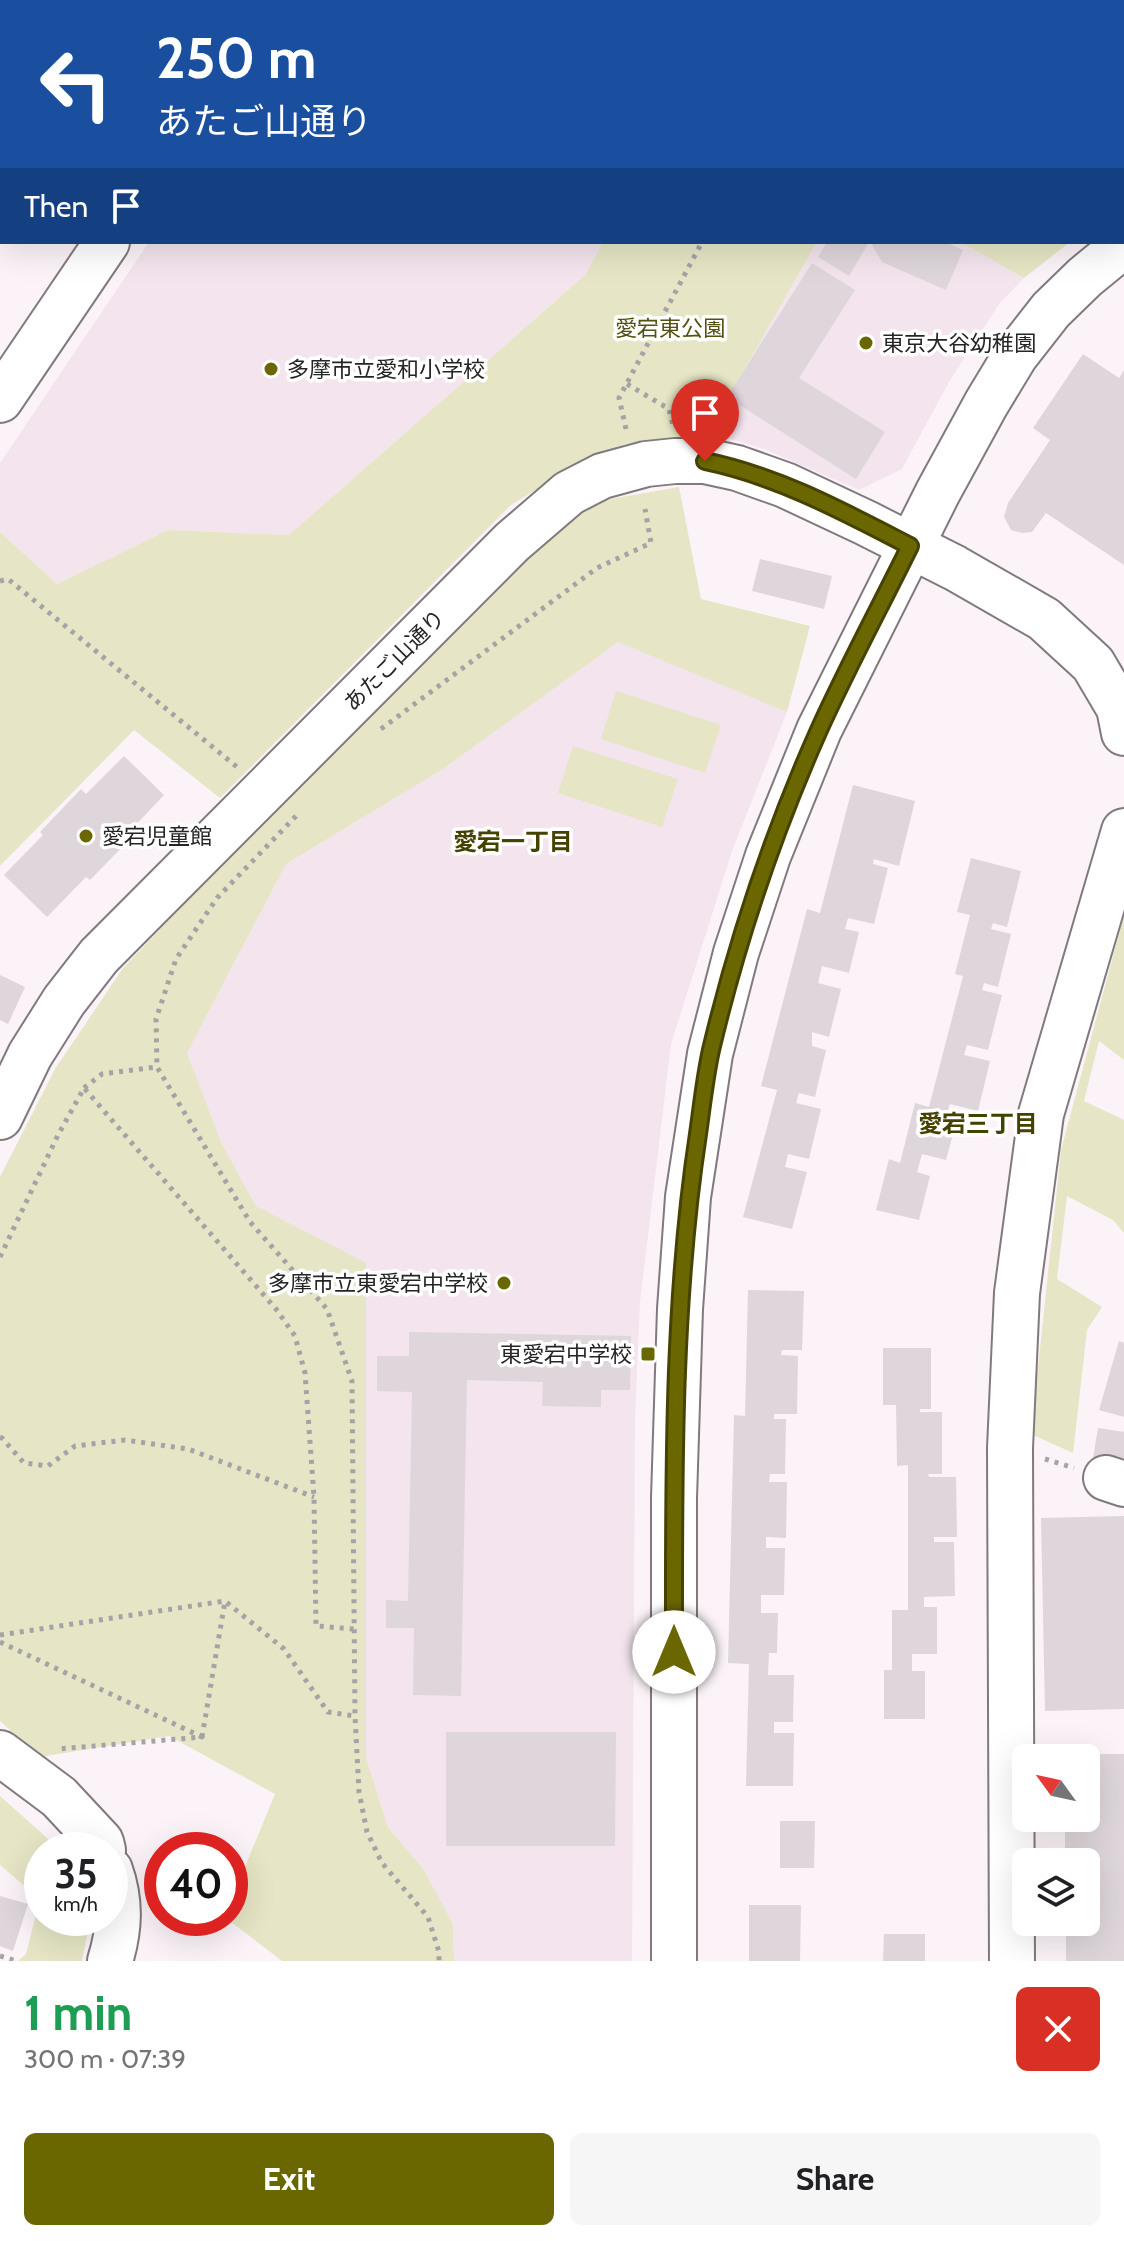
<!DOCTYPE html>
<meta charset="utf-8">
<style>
body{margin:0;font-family:Cabin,"Noto Sans JP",sans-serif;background:#f6f6f6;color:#202124;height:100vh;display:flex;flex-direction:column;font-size:30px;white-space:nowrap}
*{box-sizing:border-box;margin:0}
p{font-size:26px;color:#757577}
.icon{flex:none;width:44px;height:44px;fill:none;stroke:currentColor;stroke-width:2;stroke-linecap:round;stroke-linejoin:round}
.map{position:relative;height:1961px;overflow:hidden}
.side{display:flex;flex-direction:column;background:#fff;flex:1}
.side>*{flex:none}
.guide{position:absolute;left:0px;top:0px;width:1124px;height:244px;box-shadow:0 8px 32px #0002;background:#1a4fa0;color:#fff;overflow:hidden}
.needle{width:52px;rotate:303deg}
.buttons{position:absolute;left:1012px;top:1744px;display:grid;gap:16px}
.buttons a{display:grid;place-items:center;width:88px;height:88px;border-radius:12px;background:#fff;box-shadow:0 8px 32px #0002;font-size:40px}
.speed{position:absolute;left:24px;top:1832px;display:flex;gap:16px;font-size:40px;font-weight:700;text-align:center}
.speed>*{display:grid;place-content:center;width:104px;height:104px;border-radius:50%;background:#fff;box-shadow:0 8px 32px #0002;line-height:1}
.speed small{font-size:20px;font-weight:400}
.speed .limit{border:12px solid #d22;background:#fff;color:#111}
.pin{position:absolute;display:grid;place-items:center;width:68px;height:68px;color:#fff;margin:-82px -34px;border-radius:50% 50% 50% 0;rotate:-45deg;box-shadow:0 0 8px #0007}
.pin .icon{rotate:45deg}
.me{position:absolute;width:88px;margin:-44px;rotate:0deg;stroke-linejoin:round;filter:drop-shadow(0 0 6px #0008)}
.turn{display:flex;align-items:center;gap:28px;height:168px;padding:0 24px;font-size:36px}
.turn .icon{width:104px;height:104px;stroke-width:2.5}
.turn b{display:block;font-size:56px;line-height:68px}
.then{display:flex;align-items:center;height:76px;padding:0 24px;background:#0003;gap:16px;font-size:30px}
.round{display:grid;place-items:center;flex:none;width:84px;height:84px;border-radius:12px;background:#f6f6f6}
.overview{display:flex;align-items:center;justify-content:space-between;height:136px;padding:0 24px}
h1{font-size:48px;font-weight:800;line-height:60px;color:#1e9e55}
.cta{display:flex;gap:16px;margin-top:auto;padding:16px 24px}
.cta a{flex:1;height:92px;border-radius:12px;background:#6b6700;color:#fff;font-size:32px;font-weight:800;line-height:92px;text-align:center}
.cta a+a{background:#f6f6f6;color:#202124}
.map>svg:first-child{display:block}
.built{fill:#f3e4ed}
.green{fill:#e6e6c6}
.building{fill:#ded6db}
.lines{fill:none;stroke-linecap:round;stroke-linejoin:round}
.minor-casing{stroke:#80797e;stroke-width:48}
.path{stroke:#a7a2a5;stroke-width:5;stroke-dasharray:4 6;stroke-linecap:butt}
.minor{stroke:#fff;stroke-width:44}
.route-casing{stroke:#464300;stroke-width:20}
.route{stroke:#6b6700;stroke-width:14}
.poi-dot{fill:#6b6700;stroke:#fff;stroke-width:3}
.labels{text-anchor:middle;stroke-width:7;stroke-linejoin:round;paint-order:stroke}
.park-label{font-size:22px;fill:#535010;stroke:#fff}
.poi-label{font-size:22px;fill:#262425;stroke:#fff;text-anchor:start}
.street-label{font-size:22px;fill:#262425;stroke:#fff}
.neighbourhood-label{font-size:24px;font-weight:bold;fill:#454200;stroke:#fff}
</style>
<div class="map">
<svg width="1124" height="1961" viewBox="0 0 1124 1961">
<rect width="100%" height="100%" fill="#fbf3f8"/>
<g class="built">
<path d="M290,0H735L734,2H289Z"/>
<path d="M149,242H603L585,275L289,535L168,530L57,584L0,532V463Z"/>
<path d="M817,242H960L1024,278L999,304L949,382L902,469L859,490L764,449L731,439L707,435Z"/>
<path d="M618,641L787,712L732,851L671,1044L640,1302L635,1416L632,1961H454L453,1924L424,1870L388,1827L366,1758V1264L256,1206L222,1144L187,1053L286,864L443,769Z"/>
</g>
<g class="green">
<path d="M0,0H208L207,2H2V153L0,152Z"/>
<path d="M735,0H1124V206L1122,207V2H734Z"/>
<path d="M603,242H817L707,435L658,439L625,444L579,464L511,505L220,798L134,730L0,866V532L57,584L168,530L289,535L585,275Z"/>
<path d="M960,242H1070L1024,278Z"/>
<path d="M679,487L701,599L810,626L787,712L618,642L443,769L286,864L187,1053L222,1144L256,1206L366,1263V1758L388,1827L424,1870L453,1924L454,1961H282L226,1918H230V1903L275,1794L169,1736L40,1757L0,1721V1177L55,1069L123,968L530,545L593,502Z"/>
<path d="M616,691L721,725L705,773L601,739Z"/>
<path d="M573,746L678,779L662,827L558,793Z"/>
<path d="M1124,915V1060L1099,1041L1084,1101L1124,1120V1233L1113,1220L1067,1196L1057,1279L1102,1307L1087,1330L1073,1453L1031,1434L1061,1150Z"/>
<path d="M0,1796L47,1838L56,1850H42V1918H86L88,1931L82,1961H18L26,1954L40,1899L0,1865Z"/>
</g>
<g class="building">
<path d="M827,242H869L849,276L818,257Z"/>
<path d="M874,242H945L963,250L946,290L882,262L872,245Z"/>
<path d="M812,263L855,290L799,378L885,432L856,479L727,397Z"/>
<path d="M1083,354L1119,378L1124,370V565L1046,513L1032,532L1022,533L1011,530L1004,517L1008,503L1050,440L1033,428Z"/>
<path d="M760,559L832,576L824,609L752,591Z"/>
<path d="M124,756L164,795L128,833L132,837L90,880L86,877L47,917L4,875L43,835L40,832L81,789L86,794Z"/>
<path d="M853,785L915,801L899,866L874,859L873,864L888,868L874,924L848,918L845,929L859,932L849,973L822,966L818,983L841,989L829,1037L812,1032V1046L826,1050L815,1097L799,1093L796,1103L821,1109L809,1159L788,1154L785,1167L807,1172L792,1229L743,1217L777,1090L761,1086L807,909L820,913Z"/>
<path d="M971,858L1021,871L1007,927L993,923L991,929L1011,934L998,987L984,983L982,990L1002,995L988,1050L967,1045L964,1055L990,1061L978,1111L950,1104L947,1113L958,1116L946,1160L922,1154L917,1172L930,1176L919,1220L876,1210L889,1159L900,1163L915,1103L929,1107L963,976L955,974L970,915L957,912Z"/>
<path d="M0,975L25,987L8,1024L0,1020Z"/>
<path d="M748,1290L804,1291L802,1350H782L781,1355L798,1356L797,1414H774V1419H786L785,1474H770L769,1482H787L786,1538L766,1537V1548H785L784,1595H761V1613H778L777,1653H769L768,1675H794L793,1722H774V1733H794L793,1786H746L749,1664L728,1663L734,1415L745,1416Z"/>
<path d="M409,1332L631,1336L630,1390H601V1407L542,1406L543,1382L467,1380L461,1696L413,1695L414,1628H386V1600L408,1601L412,1392L377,1391V1356H409Z"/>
<path d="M1119,1341L1124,1343V1417L1099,1410Z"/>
<path d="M883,1348H931V1409H920V1412H942V1474H928L929,1477H956L957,1537H934V1542H954L955,1596L924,1597V1607H937V1654H912V1671H925V1719H884V1670H892V1610H908V1465L897,1466L896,1405H883Z"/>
<path d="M1098,1428L1124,1432V1462L1093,1458Z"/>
<path d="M1124,1516V1709L1045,1711L1041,1518Z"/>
<path d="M446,1732H616L615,1846H446Z"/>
<path d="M1065,1754H1124V1961H1066V1922H1086V1862H1065V1818H1086V1758H1065Z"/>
<path d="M780,1821H815L814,1868H780Z"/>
<path d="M0,1896L28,1904L13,1951L0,1946Z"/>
<path d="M749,1905H801L800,1961H749Z"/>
<path d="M884,1934H925V1961H883Z"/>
</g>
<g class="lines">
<defs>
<g id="minor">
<path d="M246,2L247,0"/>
<path d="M0,400L107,242"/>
<path d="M0,1117L30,1055L64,1001L99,956L512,542L569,493L602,476L646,464L675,461H705L737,468L785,485L866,523L955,568L1044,619L1093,664L1119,708L1124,733"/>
<path d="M1106,1478L1124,1484"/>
<path d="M0,1753L59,1797L101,1842L103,1850"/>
<path d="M110,1961C120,1929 121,1901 110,1870"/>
<path d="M674,1961V1498L680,1309L688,1197L710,1054L736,953L768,856L819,730L938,492L986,404L1015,356L1051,310L1085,277L1124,245"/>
<path d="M1012,1961L1010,1448L1017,1293L1041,1114L1124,831"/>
</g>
</defs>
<use href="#minor" class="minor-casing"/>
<g class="path">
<path d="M50,0L53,2"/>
<path d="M991,0L992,2"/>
<path d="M1091,0L1093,2"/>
<path d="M829,2L830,0"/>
<path d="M1122,25L1124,26"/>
<path d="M1122,131L1124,133"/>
<path d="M627,384L669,409L673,426"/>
<path d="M626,429L619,398L702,242"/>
<path d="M0,581L8,579L237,767"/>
<path d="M381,729L597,568L651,543L645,509"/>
<path d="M296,816L217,898L176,959L156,1019L157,1067L250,1222L327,1309L352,1381L355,1716L359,1792L367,1832L382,1863L428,1917L439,1952V1961"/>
<path d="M84,1088L102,1074L157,1067"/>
<path d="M0,1257L58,1135L84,1088L276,1309L295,1336L305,1373L314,1497L316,1626L354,1629"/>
<path d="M0,1437L2,1438L24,1463L48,1466L75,1446L125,1440L188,1449L314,1497"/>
<path d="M1045,1459L1074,1468"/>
<path d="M0,1635L225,1601L284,1649L328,1712L355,1716"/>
<path d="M0,1642L202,1737L58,1749"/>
<path d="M202,1737L225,1601"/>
<path d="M0,1956L16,1961"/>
</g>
<use href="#minor" class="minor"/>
</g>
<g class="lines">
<defs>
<path id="route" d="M674,1652C674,1480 672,1305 698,1134C702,1106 705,1077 711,1050C737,941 773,833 819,730C847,668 880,607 910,546C844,512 778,476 705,461"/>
</defs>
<use href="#route" class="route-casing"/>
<use href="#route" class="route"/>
</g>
<g class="poi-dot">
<circle cx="866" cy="343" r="8"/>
<circle cx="271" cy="369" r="8"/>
<circle cx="86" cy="836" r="8"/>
<circle cx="504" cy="1283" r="8"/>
<rect x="640" y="1346" width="16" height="16" rx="4"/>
</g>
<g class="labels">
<g class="park-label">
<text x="670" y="336">愛宕東公園</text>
</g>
<g class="poi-label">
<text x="882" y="351">東京大谷幼稚園</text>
<text x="287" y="377">多摩市立愛和小学校</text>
<text x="102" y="844">愛宕児童館</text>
<text x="488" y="1291" text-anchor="end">多摩市立東愛宕中学校</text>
<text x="632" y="1362" text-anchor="end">東愛宕中学校</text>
</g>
<g class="street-label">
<text transform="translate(394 660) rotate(-45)" y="8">あたご山通り</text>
</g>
<g class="neighbourhood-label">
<text x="513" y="850">愛宕一丁目</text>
<text x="978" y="1132">愛宕三丁目</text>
</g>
</g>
</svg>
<div class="buttons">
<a><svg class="needle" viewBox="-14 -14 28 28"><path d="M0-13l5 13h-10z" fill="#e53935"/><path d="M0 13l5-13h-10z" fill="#757577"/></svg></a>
<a><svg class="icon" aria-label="layers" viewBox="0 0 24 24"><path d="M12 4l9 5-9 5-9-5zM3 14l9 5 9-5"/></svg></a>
</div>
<div class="speed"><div>35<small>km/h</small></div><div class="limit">40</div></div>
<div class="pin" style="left:705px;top:461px;background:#d93025"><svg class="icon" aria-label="arrive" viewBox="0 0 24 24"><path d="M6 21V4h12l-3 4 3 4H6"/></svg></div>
<svg class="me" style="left:674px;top:1652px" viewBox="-20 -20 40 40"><circle r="19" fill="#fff"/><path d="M0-13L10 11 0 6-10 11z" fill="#6b6700"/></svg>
<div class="guide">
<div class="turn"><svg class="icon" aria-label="left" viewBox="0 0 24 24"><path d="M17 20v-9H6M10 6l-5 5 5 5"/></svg><div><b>250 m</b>あたご山通り</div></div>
<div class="then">Then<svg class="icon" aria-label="arrive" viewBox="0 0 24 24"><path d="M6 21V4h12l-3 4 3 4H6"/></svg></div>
</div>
</div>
<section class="side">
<div class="overview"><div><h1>1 min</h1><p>300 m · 07:39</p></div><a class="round" style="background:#d93025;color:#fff"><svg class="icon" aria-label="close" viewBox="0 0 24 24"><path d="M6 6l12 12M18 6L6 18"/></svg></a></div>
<div class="cta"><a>Exit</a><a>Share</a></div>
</section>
